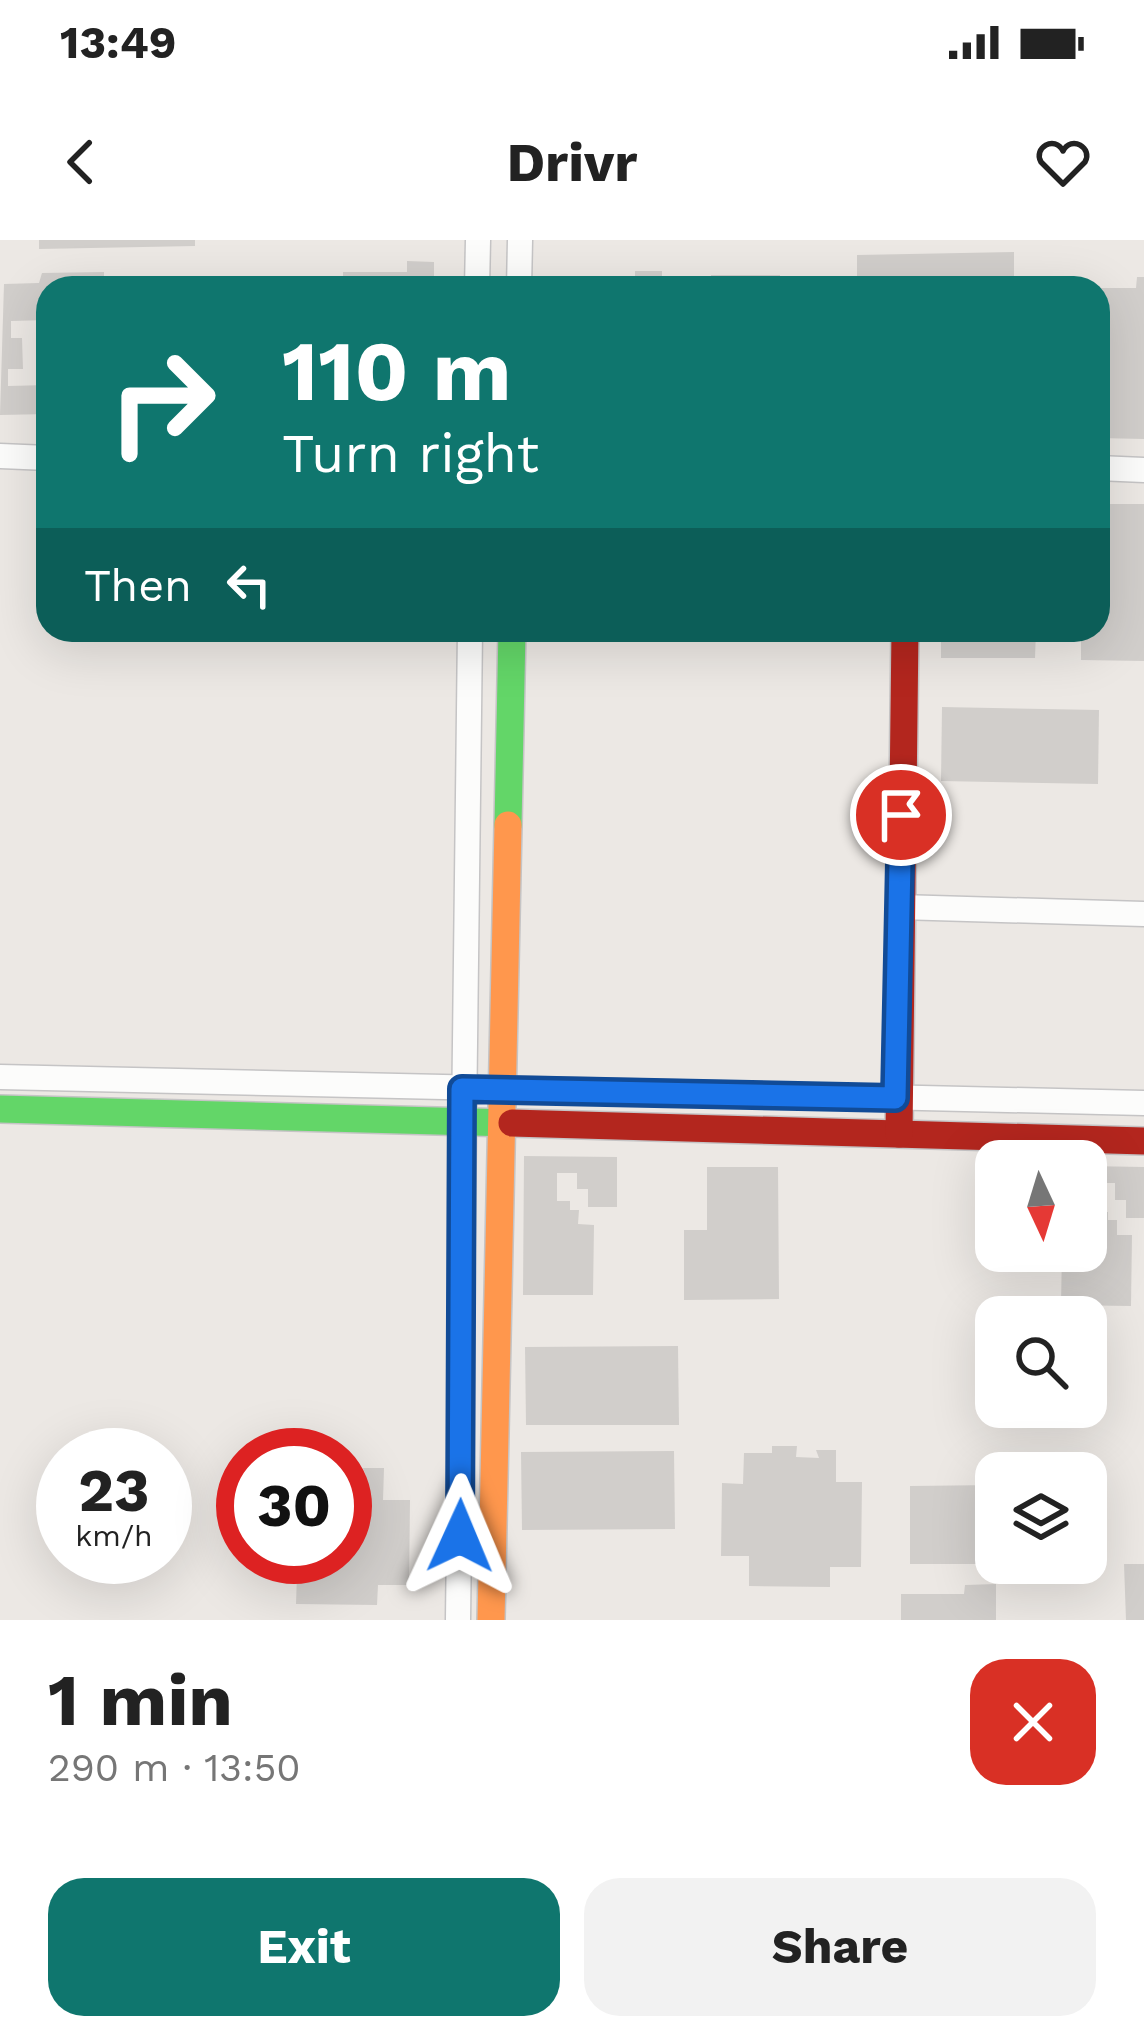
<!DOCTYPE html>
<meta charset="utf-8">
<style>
body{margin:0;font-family:"Work Sans",sans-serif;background:#f2f2f2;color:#222;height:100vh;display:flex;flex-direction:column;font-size:45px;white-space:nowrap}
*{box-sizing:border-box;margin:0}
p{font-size:39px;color:#767676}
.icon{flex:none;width:66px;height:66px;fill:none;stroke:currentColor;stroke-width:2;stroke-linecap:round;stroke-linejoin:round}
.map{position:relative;height:1380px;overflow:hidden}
.side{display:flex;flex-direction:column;background:#fff;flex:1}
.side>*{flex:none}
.banner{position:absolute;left:36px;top:36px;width:1074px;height:366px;border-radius:36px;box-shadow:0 12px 48px #0002;background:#0f766e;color:#fff;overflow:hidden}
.needle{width:78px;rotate:176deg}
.controls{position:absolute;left:975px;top:900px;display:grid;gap:24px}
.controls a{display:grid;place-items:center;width:132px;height:132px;border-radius:24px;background:#fff;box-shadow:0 12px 48px #0002;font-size:60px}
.speed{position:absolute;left:36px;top:1188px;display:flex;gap:24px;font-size:60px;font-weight:700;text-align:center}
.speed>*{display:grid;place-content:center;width:156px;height:156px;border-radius:50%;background:#fff;box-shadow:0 12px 48px #0002;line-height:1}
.speed small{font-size:30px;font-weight:400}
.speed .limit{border:18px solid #d22;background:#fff;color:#111}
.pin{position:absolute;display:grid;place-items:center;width:102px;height:102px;color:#fff;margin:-51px;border:6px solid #fff;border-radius:50%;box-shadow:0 3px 12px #0007}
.me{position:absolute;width:132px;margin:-66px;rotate:1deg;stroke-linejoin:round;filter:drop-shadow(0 0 9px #0008)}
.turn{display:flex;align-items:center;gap:42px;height:252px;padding:0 48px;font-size:54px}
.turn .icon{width:156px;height:156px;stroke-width:2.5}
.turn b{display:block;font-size:84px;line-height:102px}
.then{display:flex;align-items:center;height:114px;padding:0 48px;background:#0003;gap:24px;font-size:45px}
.round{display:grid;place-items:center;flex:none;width:126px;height:126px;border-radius:36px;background:#f2f2f2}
.summary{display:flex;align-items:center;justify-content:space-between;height:204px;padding:0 48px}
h1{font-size:72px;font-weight:700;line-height:90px}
.cta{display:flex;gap:24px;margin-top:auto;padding:24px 48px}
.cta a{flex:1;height:138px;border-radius:36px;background:#0f766e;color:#fff;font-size:48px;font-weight:700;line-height:138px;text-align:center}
.cta a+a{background:#f2f2f2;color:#222}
.status{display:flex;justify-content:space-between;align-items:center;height:84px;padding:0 60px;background:#fff;direction:ltr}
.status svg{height:33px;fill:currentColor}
header{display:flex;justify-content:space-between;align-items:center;height:156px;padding:0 48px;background:#fff;font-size:54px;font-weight:700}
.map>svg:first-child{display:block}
.building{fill:#d1cecb}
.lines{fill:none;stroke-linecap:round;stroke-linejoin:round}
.street-casing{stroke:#c5c4c5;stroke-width:27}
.fast-casing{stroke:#c5c4c5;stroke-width:30}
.slow-casing{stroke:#c5c4c5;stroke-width:30}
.jam-casing{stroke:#c5c4c5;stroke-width:30}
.street{stroke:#fcfcfb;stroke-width:24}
.fast{stroke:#63d668;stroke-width:27}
.slow{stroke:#ff974d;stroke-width:27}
.jam{stroke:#b3261e;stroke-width:27}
.route-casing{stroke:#114b97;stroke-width:30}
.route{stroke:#1a73e8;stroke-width:21}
</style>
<div class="status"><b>13:49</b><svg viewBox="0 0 49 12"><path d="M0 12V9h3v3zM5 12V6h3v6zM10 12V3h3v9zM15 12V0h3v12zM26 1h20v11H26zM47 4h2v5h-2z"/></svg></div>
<header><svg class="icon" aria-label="back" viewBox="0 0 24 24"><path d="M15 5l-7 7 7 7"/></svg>Drivr<svg class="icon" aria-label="heart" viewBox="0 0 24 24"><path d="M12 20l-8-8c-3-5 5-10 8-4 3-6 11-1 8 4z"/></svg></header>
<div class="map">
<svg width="1144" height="1380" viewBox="0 0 1144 1380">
<rect width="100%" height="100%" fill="#ece8e4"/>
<g class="building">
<path d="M39,0H195V6L39,9Z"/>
<path d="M1014,12V48H857V15Z"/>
<path d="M407,21L434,22V48H343V32H407Z"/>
<path d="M635,31H662V48H571V42H635Z"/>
<path d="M104,32V48H48V80L11,81V98H22L23,129H8V146L48,145V174L0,175L4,44L39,43L42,33Z"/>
<rect x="711" y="35" width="69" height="13"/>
<path d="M1137,37H1144V199L1098,198V48H1136Z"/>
<path d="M236,39V48H139V40Z"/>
<path d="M1098,264H1144V421L1081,420V390H1098Z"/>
<path d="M941,390H1036L1035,418H941Z"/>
<path d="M942,467L1099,470L1098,544L941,541Z"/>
<path d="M524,916L617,917V967H588V949H577V933H557V961H570V970H579L578,984L594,985L593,1055H523Z"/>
<path d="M1086,926L1144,927V978H1126V960H1115V943H1096L1095,972H1108V980H1117V995H1132L1131,1066L1061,1065L1062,1011H1086Z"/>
<path d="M707,927H778L779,1059L684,1060V990H707Z"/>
<path d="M678,1106L679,1185H526L525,1107Z"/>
<path d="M772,1206H797L796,1217L819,1218L816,1210H836V1242H862L861,1327H830V1347L749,1346V1316H721L722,1243L743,1244L744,1213H772Z"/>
<path d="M674,1211L675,1289L522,1290L521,1212Z"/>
<path d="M363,1228H384L383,1260H410L409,1345H378L377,1365L296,1364L297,1334H268V1317H345V1235L366,1236Z"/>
<path d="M996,1245V1324H910V1246Z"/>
<path d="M1124,1324H1144V1380H1126Z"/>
<path d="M996,1344V1380H901V1354H964L965,1345Z"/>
</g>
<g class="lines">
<defs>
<g id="street">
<path d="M477,48L478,0"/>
<path d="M519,48L520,0"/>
<path d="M0,216L48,218"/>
<path d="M1098,228L1144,230"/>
<path d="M899,667L1144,674"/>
<path d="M0,837L1144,863"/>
<path d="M458,1380L470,390"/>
</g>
<g id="fast">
<path d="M508,585L512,390"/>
<path d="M0,869L512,883"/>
</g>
<path id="slow" d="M491,1380L508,585"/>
<g id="jam">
<path d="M512,883L1144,901"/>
<path d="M899,894L905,390"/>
</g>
</defs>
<use href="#street" class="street-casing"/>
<use href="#fast" class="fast-casing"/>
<use href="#slow" class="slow-casing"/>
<use href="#jam" class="jam-casing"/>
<use href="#street" class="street"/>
<use href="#fast" class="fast"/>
<use href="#slow" class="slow"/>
<use href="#jam" class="jam"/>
</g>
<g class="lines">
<defs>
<path id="route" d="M460,1296L462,849L895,858L901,575"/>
</defs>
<use href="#route" class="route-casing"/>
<use href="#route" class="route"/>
</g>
</svg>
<div class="controls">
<a><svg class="needle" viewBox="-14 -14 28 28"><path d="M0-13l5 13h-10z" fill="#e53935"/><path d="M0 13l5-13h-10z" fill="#767676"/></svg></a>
<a><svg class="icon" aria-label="search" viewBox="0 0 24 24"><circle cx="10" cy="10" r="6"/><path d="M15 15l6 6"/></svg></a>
<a><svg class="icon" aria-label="layers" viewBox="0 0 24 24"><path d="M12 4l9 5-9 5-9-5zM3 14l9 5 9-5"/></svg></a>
</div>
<div class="speed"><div>23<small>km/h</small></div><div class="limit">30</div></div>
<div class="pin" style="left:901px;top:575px;background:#d93025"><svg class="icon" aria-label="arrive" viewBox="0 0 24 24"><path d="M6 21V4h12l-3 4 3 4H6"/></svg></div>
<svg class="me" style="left:460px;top:1296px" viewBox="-20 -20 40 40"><path d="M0-17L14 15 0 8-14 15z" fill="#1a73e8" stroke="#fff" stroke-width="4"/></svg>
<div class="banner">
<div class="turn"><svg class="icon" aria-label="right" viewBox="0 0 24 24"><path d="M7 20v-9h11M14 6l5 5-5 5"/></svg><div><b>110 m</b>Turn right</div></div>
<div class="then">Then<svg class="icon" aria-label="left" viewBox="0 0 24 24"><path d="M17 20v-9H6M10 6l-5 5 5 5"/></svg></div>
</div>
</div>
<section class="side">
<div class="summary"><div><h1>1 min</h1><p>290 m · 13:50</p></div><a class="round" style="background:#d93025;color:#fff"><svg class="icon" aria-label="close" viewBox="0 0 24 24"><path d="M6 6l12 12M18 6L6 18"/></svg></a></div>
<div class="cta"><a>Exit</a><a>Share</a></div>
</section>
